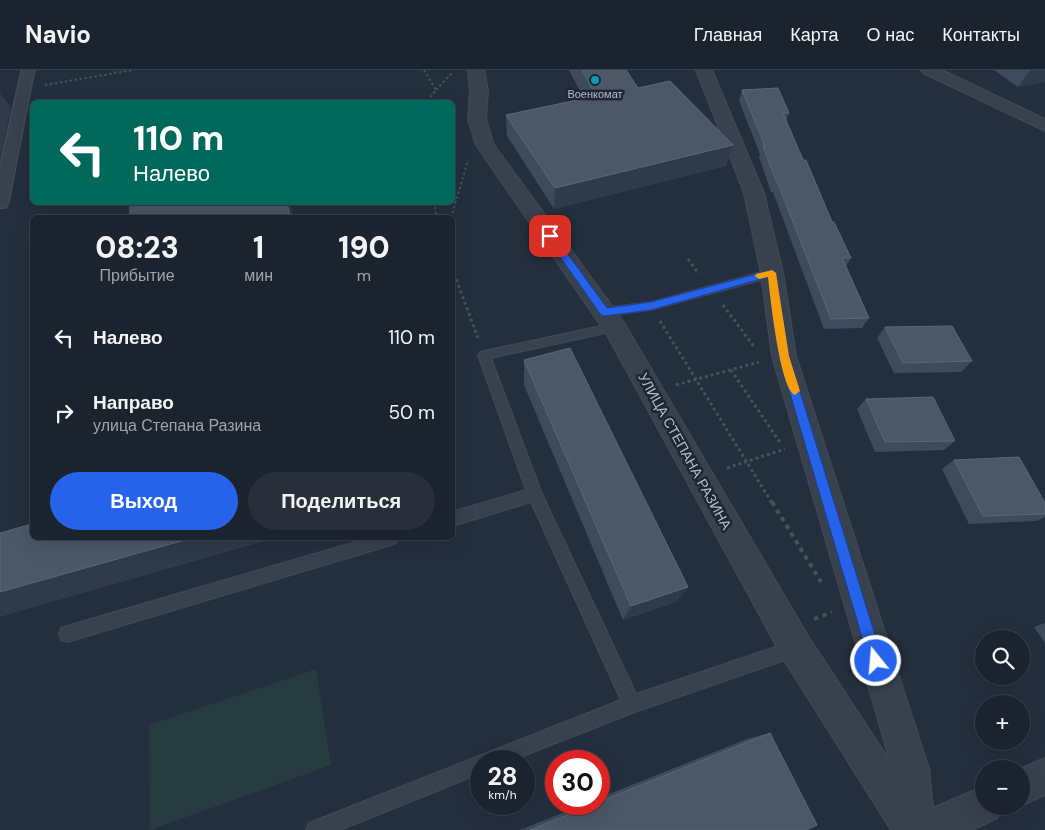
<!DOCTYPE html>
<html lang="ru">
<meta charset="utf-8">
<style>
body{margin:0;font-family:"DM Sans",sans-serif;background:#282f3a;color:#f1f3f6;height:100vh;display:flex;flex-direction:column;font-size:19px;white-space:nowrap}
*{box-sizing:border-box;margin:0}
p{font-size:16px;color:#a0a4aa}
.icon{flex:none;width:28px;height:28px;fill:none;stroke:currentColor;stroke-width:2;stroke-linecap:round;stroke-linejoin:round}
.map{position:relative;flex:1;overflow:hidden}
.drawer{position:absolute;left:30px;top:145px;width:425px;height:325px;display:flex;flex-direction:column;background:#1b232e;border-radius:8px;box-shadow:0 5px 20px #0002,0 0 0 1px #39404a}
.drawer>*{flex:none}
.hud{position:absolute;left:30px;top:30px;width:425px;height:105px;border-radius:8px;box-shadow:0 5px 20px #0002,0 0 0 1px #39404a;background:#00695c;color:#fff;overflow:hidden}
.fabs{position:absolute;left:975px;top:560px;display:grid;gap:10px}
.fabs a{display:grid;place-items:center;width:55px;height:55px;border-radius:50%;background:#1b232e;box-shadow:0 5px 20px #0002,0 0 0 1px #39404a;font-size:25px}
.speed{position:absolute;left:470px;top:680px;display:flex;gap:10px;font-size:25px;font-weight:700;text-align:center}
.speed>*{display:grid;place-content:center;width:65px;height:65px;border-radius:50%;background:#1b232e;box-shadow:0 5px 20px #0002,0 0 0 1px #39404a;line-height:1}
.speed small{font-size:12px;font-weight:400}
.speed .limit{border:8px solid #d22;background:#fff;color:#111}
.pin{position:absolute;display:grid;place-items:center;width:42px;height:42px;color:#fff;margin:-21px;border-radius:10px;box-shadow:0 2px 8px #0006}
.me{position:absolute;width:55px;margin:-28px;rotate:343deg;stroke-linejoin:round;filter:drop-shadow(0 0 4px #0008)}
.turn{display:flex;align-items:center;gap:18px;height:105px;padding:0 20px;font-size:22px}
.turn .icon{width:65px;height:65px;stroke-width:2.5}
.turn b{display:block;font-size:35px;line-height:42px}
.eta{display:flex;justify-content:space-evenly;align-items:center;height:85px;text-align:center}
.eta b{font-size:30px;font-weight:800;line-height:35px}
.primary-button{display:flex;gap:10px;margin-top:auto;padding:10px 20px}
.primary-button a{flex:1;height:58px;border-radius:30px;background:#2563eb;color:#fff;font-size:20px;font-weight:800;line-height:58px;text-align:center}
.primary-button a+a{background:#282f3a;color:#f1f3f6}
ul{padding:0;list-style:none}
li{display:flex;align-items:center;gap:15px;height:75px;padding:0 20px}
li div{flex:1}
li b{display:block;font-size:19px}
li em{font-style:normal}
header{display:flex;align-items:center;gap:30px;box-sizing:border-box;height:70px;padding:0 25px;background:#1b232e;border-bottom:1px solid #39404a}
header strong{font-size:24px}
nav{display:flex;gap:28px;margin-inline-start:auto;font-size:18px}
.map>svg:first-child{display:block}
.green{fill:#263c3f}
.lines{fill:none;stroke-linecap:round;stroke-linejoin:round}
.service-casing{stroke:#414a57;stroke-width:2}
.pedestrian-casing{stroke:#414a57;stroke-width:3}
.minor-casing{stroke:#414a57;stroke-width:2}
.path-far2{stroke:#3f5557;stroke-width:2;stroke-dasharray:2.5 2.5;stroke-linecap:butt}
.path-far1{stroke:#3f5557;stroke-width:3;stroke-dasharray:3 3;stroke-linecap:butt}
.path{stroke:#3f5557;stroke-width:4;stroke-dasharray:4.5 4.5;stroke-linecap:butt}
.service{fill:#38414e;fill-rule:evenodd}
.pedestrian{fill:#38414e;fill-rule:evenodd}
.minor{fill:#38414e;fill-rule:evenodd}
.wall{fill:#3f4b5c}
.shaded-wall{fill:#2f3b4b}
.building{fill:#4b5868;stroke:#5c6777}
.route{fill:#2563eb;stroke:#184099}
.slow{fill:#f59e0b}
.culture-dot{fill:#0f9aa8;stroke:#1d2633;stroke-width:2}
.labels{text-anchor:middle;stroke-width:5;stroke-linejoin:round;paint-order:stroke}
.far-poi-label{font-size:11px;fill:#b4bcc9;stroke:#1d2633}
.street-label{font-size:14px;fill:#b4bcc9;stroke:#1d2633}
</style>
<header>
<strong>Navio</strong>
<nav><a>Главная</a><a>Карта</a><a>О нас</a><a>Контакты</a></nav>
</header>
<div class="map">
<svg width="1045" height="760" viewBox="0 0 1045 760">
<rect width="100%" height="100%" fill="#242f3e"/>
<path class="green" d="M316,599L331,695L150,760L149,655Z"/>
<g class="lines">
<defs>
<g id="service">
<path d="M772,199L776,200L778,203L776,206L651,240L604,246L598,242L604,238L651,232Z"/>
<path d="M615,253L621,257L619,260L491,288L542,424L636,624L796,570L802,572L804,578L802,584L632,643L510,691H481V703L340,760H306L309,753L621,630L531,432L452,456V442L526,420L478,285L480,282Z"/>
<path d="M369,468H399L396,473L391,475L67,572L61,570L59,564L61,558L67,556Z"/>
</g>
<path id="pedestrian" d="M22,0H34L8,133L6,137L0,138V98Z"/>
<g id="minor">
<path d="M468,0H484L488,21L486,50L494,75L623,251L808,566L890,691L772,286L761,203L744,123L696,0H712L764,123L783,203L796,286L929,699L933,738L984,716V736H1002L997,748L972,760H891L784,590L606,263L476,75L468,50L470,21Z"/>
<path d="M921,0H942L1045,49V61L923,3Z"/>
<path d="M1045,688V725L1021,736V699H1019Z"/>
</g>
</defs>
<use href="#service" class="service-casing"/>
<use href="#pedestrian" class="pedestrian-casing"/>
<use href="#minor" class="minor-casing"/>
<g class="path-far2">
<path d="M424,0L436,20L427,32"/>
<path d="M45,15L133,0"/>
<path d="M436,20L453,2"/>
<path d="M434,132L437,148"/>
<path d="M451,148L468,90"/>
</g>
<g class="path-far1">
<path d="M688,189L699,204"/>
<path d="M452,198L478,268"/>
<path d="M723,235L755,278"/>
<path d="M660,251L772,433"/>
<path d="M731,300L781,374"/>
<path d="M676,315L759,292"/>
<path d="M727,398L785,379"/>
</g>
<g class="path">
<path d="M772,432L821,512"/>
<path d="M814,549L832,542"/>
</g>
<use href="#service" class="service"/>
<use href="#pedestrian" class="pedestrian"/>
<use href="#minor" class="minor"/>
</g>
<g class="wall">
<path d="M569,0H626L638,18L726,96L554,139L507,66L506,45L584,29Z"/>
<path d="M994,0H1045L1018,17Z"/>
<path d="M742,20L789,43L786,51L832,152L851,188L846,196L869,248L862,258L824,259L773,122H771L759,87L760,84L739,31Z"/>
<path d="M885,257L972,291L961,302L894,303L877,268Z"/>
<path d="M524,290L688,517L676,532L623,550L524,315Z"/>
<path d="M866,329L955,371L944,380L875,382L857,339Z"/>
<path d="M954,390L1045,433V447L1036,451L969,454L942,399Z"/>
<path d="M1045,553V573L1034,557Z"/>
<path d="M770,663L806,760H520L585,734H599V728L747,669Z"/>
</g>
<g class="shaded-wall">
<path d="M1030,0H1045V12L1018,17Z"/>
<path d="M0,23L11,38L0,89Z"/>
<path d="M733,75L726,96L554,139L555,118Z"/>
<path d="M287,132H290L293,148H290Z"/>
<path d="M192,468H275L0,547V522Z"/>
<path d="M688,517L676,532L623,550L631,536Z"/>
</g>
<g class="building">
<path d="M582,0H626L638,18L670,11L733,75L555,118L506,45L596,26Z"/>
<path d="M778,18L789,43H783L803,90H806L832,152H834L851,188H842L869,248L831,249L777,111H776L763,76H765L742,20Z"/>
<path d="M130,132H287L290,148H130Z"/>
<path d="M952,256L972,291L903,293L885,257Z"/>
<path d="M570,278L688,517L631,536L524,290Z"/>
<path d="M933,327L955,371L885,372L866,329Z"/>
<path d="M1019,387L1045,433V444L983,446L954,390Z"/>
<path d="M32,454V468H192L0,522V463Z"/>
<path d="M770,663L817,755L806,760H530L595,734H599V732Z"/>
</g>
<path class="route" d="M550,163L553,164L607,238L651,232L772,200L775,201L789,286L883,591L881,596L876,598L871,596L869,591L779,286L768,207L651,240L604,246L601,245L547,168L545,166Z"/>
<path class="slow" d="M772,200L776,203L789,286L800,321L795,325C780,320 770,225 768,207L759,209L755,206L756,204Z"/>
<circle class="culture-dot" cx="595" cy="10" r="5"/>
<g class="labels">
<g class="far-poi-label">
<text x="595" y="28">Военкомат</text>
</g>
<g class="street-label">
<text transform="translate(685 381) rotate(61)" y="5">УЛИЦА СТЕПАНА РАЗИНА</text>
</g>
</g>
</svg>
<div class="fabs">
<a><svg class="icon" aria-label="search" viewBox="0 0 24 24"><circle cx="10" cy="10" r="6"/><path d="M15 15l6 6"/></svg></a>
<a>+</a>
<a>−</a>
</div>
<div class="speed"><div>28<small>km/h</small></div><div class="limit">30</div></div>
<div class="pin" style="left:550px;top:166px;background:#d93025"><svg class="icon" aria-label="arrive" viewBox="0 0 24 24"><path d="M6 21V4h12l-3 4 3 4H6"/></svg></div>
<svg class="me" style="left:876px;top:591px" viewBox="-20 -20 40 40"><circle r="17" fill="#2563eb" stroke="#fff" stroke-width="3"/><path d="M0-11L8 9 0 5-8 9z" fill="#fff"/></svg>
<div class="hud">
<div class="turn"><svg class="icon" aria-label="left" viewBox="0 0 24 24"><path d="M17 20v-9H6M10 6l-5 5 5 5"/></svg><div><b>110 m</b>Налево</div></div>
</div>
<section class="drawer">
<div class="eta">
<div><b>08:23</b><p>Прибытие</p></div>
<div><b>1</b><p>мин</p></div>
<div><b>190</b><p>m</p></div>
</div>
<ul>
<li><svg class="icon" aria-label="left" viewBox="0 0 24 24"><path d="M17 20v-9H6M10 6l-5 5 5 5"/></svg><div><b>Налево</b></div><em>110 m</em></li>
<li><svg class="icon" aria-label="right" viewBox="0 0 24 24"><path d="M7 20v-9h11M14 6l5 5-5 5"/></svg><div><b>Направо</b><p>улица Степана Разина</p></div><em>50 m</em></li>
</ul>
<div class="primary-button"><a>Выход</a><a>Поделиться</a></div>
</section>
</div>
